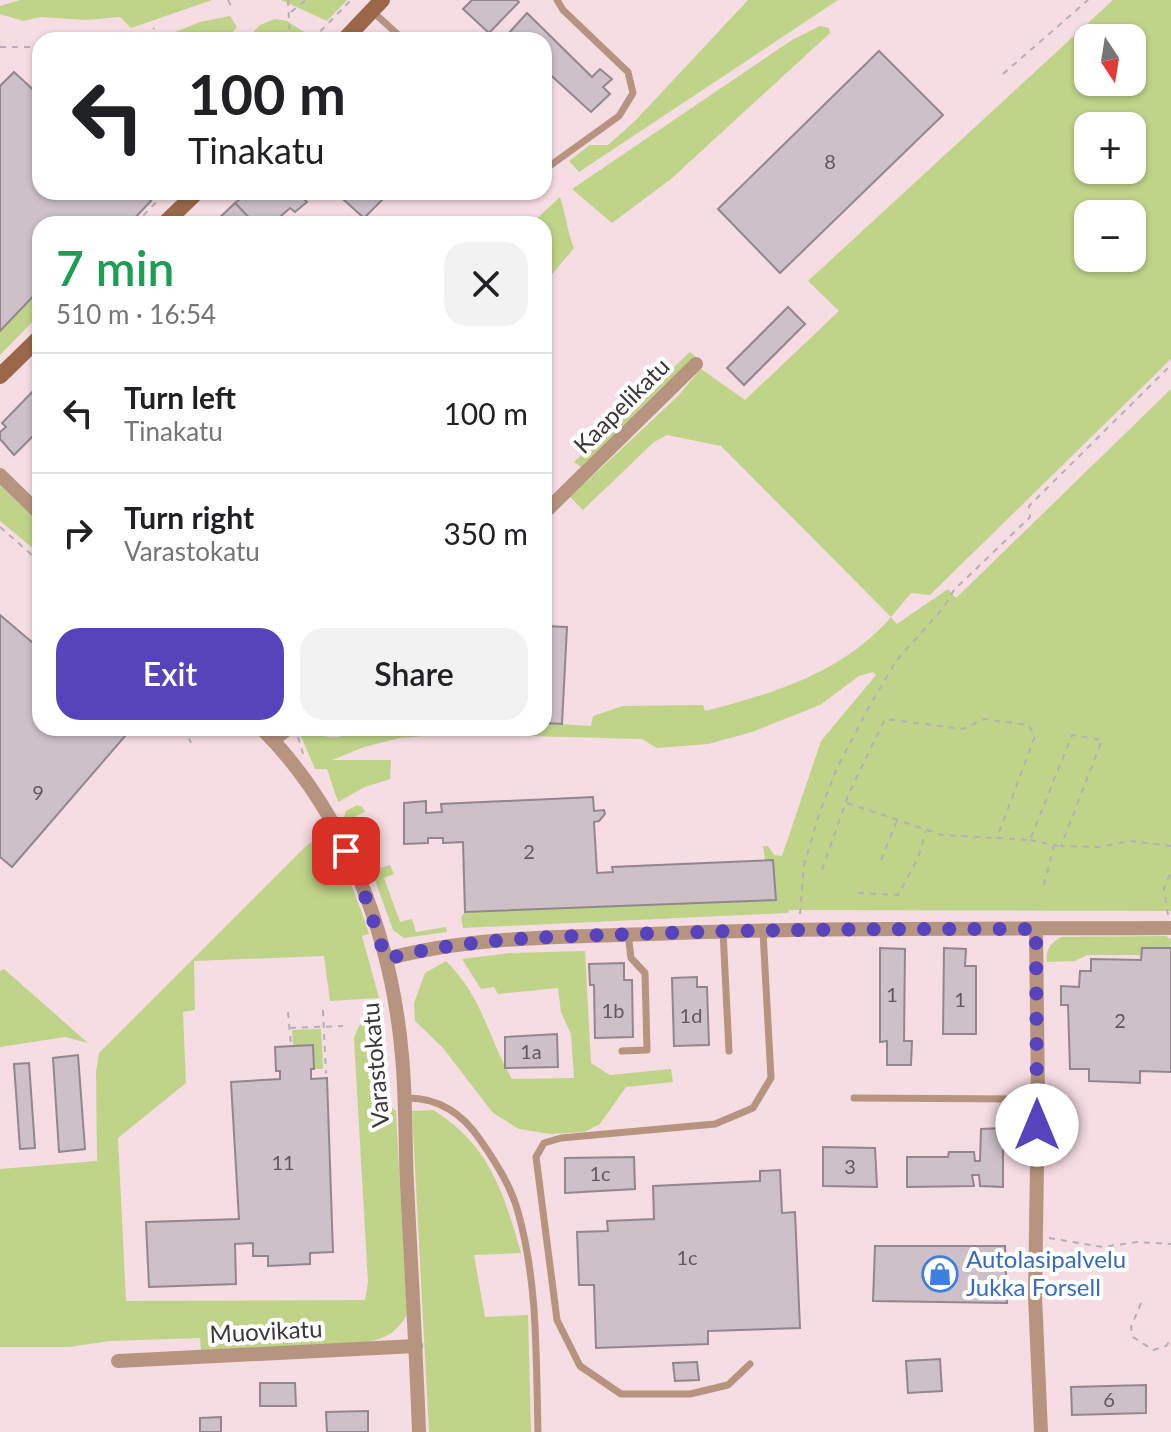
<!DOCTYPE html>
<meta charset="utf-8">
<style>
body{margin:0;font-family:Lato,sans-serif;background:#f2f2f2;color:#202124;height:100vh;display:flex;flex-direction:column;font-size:30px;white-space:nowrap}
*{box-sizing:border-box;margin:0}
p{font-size:26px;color:#757577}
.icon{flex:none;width:44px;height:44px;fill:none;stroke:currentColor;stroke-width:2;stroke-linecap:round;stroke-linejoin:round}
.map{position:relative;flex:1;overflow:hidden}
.details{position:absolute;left:32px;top:216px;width:520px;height:520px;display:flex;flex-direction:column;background:#fff;border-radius:24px;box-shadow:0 2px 6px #0004}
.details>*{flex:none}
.top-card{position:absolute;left:32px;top:32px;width:520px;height:168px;border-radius:24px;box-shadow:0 2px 6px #0004;background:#fff;color:#202124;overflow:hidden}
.needle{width:52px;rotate:168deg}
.fabs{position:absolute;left:1074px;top:24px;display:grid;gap:16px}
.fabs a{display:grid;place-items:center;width:72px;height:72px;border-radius:16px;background:#fff;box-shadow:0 2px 6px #0004;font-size:40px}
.pin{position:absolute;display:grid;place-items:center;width:68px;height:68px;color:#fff;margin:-34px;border-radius:16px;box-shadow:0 4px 12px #0006}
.me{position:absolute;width:88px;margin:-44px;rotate:0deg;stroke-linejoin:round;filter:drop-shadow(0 0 6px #0008)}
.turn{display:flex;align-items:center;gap:28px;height:168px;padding:0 24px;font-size:36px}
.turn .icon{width:104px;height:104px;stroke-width:2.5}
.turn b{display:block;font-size:56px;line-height:68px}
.round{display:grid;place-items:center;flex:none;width:84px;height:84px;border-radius:24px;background:#f2f2f2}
.headline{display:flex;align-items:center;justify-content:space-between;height:136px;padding:0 24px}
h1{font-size:48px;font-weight:600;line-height:60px;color:#1e9e55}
.primary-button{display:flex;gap:16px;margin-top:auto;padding:16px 24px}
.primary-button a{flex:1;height:92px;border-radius:24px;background:#5744bc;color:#fff;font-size:32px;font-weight:600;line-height:92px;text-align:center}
.primary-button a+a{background:#f2f2f2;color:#202124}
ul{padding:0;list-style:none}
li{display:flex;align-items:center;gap:24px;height:120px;padding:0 24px;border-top:2px solid #e0e0e0}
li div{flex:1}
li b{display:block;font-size:30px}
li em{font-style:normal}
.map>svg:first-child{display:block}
.industrial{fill:#f6dce3;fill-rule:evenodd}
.green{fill:#c0d489;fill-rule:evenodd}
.building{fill:#cdc0c8;stroke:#93878f;stroke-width:2}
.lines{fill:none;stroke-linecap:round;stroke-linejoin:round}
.path{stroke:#b7afb7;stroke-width:2;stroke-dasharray:6 6;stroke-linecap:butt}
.lane{stroke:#b7947f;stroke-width:7}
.street{stroke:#b7947f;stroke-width:14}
.secondary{stroke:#9a6849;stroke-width:16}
.route{stroke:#5744bc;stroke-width:14;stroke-dasharray:0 25.2}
.labels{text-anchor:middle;stroke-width:8;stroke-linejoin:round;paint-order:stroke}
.number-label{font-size:20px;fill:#60595e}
.street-label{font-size:24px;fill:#3b373b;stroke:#fff}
.shop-label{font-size:24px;fill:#366cbe;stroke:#fff;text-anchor:start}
</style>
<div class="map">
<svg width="1171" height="1432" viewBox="0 0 1171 1432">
<rect width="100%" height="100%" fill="#f4eaf5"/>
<path class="industrial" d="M0,0H1171V1432H0ZM1088,38H1132V82H1088ZM40,40H544V192H40ZM1088,126H1132V170H1088ZM1088,214H1132V258H1088ZM40,224H544V728H40Z"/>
<g class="green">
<path d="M20,0H212L131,28L120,17L86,20L40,17L23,21L0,14V6Z"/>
<path d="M281,0H347L327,21Z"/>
<path d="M748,0H838L579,172L569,161L590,145H608L635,121Z"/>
<path d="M1113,0H1171V359L930,595L911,593L891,617L897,624L948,589L956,598L1171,389V911L789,910L788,913L463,928L461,917L465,912L775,900L774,860H765L763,846H768L774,855L782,856L821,741L876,675L873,672L859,676L820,705L752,732L708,744L657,748L642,739L449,734L400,738L364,747L332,760H391L390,779L365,787L338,802L327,769H315L300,734L306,728C322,738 340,743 355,728H544V723L591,726L593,716L623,706L703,705L705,711C773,694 844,672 891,617L721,446L667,435L654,442L583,510L570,497L677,397L701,369L745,400L839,311L808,281ZM1088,38H1132V82H1088ZM1088,126H1132V170H1088ZM1088,214H1132V258H1088Z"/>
<path d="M230,16L237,27L226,40H156L200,22Z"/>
<path d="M275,19L287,21L311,36L308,40H246L260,25Z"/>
<path d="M820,26L829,28L830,33L671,179L612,223L572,189L792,40Z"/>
<path d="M560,197C566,214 567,231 574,248L544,284V224H531Z"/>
<path d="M40,289V314L0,355V331Z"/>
<path d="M690,352L696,357L693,360L664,385L581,467L574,462Z"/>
<path d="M0,485L40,524V554L0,521Z"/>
<path d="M357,805L362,807L365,812L356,816L380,868L390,865L394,874L384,878L400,922L412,919L416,932L446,927L447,932L404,938L393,930L376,883L344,817L346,811Z"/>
<path d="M328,832C343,865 358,898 369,934L362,936L379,998L330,1001L324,956L194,961L195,1010L183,1012L186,1083L118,1138L126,1301L365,1300L368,1282L354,1039C359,1022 364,1018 382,1015L389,1105L396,1111L407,1315C396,1332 387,1338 367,1342L201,1350L200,1338L110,1341L69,1347H0V1169L97,1161L96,1072L99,1053L305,847L320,835Z"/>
<path d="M1166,936L1171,939V948H1142L1141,955H1087L1075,961L1047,962C1045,950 1051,943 1061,937Z"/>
<path d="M585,951L591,1063L610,1075L671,1069L673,1082L626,1087L600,1124L584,1132L550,1134L519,1129L493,1113L443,1048L415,1021L414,1003L425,973L446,961C484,999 487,1036 512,1079L574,1078L571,1034L561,1012L558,988L498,994L494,987L481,989L462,959L510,953Z"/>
<path d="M4,969L88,1043L65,1037L0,1047V971Z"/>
<path d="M321,1029L323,1069H314L313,1045L293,1046L292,1030Z"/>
<path d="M433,1110C489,1144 504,1193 521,1253L474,1255L485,1317L528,1315L531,1432H429L412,1111Z"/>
</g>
<g class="building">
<path d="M472,0H517L519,2L489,33L463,9Z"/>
<path d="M527,13L592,77L600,69L612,79L603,87L610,94L591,112L544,69V40H515L508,34Z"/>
<path d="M879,51L943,115L780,273L718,209Z"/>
<path d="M14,72L40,96V192H141L151,201L129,224H40V289L0,331V86Z"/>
<path d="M248,192H307L302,197L307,202L295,212L290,208L272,224H255L235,203Z"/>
<path d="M335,192H390L364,218Z"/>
<path d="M235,203L255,224H213Z"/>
<path d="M788,307L805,324L744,385L727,368Z"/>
<path d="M40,384V429L14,455L0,439V432L6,427L2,423Z"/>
<path d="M0,615L40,649V728H132L12,867L0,857Z"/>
<path d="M544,626L567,627L562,724L544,723Z"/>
<path d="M593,797L594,811L604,810L605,814L599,821L594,822L597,873L613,872L612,867L773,860L776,900L465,912L463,842L443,843V838H428V843L404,844V803L426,801V813L442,812L441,804Z"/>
<path d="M880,948L905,949L904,1041H912L911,1065H887V1041L880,1042Z"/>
<path d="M944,948L966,949L965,966H976V1034H943Z"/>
<path d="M1142,948H1171V1072L1140,1071V1083L1089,1081V1069H1070L1068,1005H1061V986L1079,987L1080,971H1091V959L1141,960Z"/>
<path d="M624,963V980H632L633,1037L595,1038L594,985H590L589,964Z"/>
<path d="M697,977V987H707L709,1045L674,1046L672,978Z"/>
<path d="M557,1034L558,1067L505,1068V1037Z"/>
<path d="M313,1045L314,1069H311V1079L327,1078L333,1252L310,1253V1264L268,1266V1256H253V1243L235,1244L236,1284L149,1287L146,1222L239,1219L231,1082L280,1079V1071H276L275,1047Z"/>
<path d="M78,1055L85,1149L59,1152L53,1058Z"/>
<path d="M29,1063L35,1148L20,1149L14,1064Z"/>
<path d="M1003,1128V1187L980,1186L979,1175H972L974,1186L907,1187V1157H948L949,1152H974L975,1161H980L981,1129Z"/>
<path d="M823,1147L875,1148L877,1187L823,1186Z"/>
<path d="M634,1157L635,1189L565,1193V1158Z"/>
<path d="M780,1170L782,1213L795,1212L800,1328L708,1331V1344L596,1348L594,1285H579L577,1232L608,1231L607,1221L654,1219L653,1186L760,1181V1171Z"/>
<path d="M875,1246H1005L1007,1303L873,1301Z"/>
<path d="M940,1359L942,1391L908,1393L906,1361Z"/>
<path d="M697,1362L699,1380L675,1381L673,1363Z"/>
<path d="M260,1383H295L296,1406H260Z"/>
<path d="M1146,1385V1413L1072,1415L1071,1387Z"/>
<path d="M368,1411V1432H327L326,1412Z"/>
<path d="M221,1417V1432H200V1418Z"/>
</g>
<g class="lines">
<g class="path">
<path d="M228,0L231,6"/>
<path d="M288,0L290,40"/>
<path d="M291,12L306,0"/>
<path d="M148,40L154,28"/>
<path d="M240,40V36"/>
<path d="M312,40L351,0"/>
<path d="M0,47H40"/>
<path d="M1003,74L1088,0"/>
<path d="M135,224L166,192"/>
<path d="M0,527L40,562"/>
<path d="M184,728L191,743"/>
<path d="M298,737L303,754"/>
<path d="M847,803L942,835L996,838"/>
<path d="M1030,840L1059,846"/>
<path d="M881,860L897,821"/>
<path d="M822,870L849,793L885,719L963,729L984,719L1028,725L1035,736L997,838L1030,840L1072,735L1102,740L1061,846L1098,847L1131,841L1171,846"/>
<path d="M1044,885L1054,845"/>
<path d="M858,893L898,895L918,858L926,831"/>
<path d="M800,914L804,865L819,814L837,768L869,707L896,661L944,607L954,590L1030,517L1029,506L1171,365"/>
<path d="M1168,915L1164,888L1171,872"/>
<path d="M323,1010L326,1073"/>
<path d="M288,1012L291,1046"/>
<path d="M290,1028L343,1026"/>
<path d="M1049,1238L1103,1247L1137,1242L1171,1244"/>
<path d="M1141,1303L1131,1327L1133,1337L1153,1350L1166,1346L1171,1340"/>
</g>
<g class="lane">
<path d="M372,11L404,40"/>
<path d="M544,170L619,116L633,93L628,72L563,10L557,0"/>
<path d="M723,931L729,1051"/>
<path d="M622,1051L647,1050L645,973L631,958L628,934"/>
<path d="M405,1098C438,1097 463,1114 481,1141C496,1163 511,1186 518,1212C538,1282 536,1359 538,1432"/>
<path d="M854,1098L1038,1099"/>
<path d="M750,1364L728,1385L690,1394H621L580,1366L557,1320L536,1157L544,1143L561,1138L715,1124L753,1108L771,1078L763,932"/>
</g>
<g class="street">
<path d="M0,475L40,514"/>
<path d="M544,513L696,364"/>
<path d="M261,728C346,812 392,938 402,1056C406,1098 405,1141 407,1184C411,1266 416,1349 419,1432"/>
<path d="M273,740L289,728"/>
<path d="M1036,929L1038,1099L1035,1296L1041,1432"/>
<path d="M386,959C471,936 563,937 650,934C824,927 997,929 1171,928"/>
<path d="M118,1361L416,1346"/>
</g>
<g class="secondary">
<path d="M344,40L382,0"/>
<path d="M164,224L197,192"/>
<path d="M0,376L40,337"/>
</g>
</g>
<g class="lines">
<path class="route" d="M346,851L364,893L386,959C466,938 551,937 634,934C768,929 902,929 1036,929L1037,1125"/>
</g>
<defs>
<symbol id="shop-ring" viewBox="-11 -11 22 22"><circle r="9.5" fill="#fff" stroke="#3f7fe0" stroke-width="1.5"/><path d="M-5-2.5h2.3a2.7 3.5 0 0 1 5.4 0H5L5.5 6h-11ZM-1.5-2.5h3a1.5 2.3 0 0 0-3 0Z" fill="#3f7fe0"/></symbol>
</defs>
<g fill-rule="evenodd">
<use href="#shop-ring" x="920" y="1254" width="40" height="40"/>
</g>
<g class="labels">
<g class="number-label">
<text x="830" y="169">8</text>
<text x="38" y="800">9</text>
<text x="529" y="859">2</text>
<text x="892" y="1002">1</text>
<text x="960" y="1007">1</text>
<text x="613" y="1018">1b</text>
<text x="691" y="1023">1d</text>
<text x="1120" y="1028">2</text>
<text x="531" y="1059">1a</text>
<text x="283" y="1170">11</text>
<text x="850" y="1174">3</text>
<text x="600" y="1181">1c</text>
<text x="687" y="1265">1c</text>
<text x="1109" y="1407">6</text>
</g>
<g class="street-label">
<text transform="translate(622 406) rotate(-45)" y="8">Kaapelikatu</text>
<text transform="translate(376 1065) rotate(-95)" y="8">Varastokatu</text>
<text transform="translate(266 1332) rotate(-3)" y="8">Muovikatu</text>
</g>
<g class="shop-label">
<text x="966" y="1268">Autolasipalvelu<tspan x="966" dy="28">Jukka Forsell</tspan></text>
</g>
</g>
</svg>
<div class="fabs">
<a><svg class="needle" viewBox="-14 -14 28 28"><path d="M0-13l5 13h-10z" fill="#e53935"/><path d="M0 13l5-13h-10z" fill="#757577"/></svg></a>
<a>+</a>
<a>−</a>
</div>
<div class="pin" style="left:346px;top:851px;background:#d93025"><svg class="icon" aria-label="arrive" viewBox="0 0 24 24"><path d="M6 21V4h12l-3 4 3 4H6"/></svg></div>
<svg class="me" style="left:1037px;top:1125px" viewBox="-20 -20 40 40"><circle r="19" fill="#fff"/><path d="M0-13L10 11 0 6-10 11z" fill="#5744bc"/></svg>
<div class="top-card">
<div class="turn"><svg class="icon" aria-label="left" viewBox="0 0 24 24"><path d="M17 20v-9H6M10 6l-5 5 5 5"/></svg><div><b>100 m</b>Tinakatu</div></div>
</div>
<section class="details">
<div class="headline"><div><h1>7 min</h1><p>510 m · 16:54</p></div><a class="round"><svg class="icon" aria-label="close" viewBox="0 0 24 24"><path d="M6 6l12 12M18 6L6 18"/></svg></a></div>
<ul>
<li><svg class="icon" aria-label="left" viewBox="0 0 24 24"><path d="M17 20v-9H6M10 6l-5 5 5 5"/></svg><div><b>Turn left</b><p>Tinakatu</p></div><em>100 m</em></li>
<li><svg class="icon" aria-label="right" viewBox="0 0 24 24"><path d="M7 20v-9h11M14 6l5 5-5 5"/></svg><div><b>Turn right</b><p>Varastokatu</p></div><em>350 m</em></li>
</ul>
<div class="primary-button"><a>Exit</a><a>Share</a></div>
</section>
</div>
